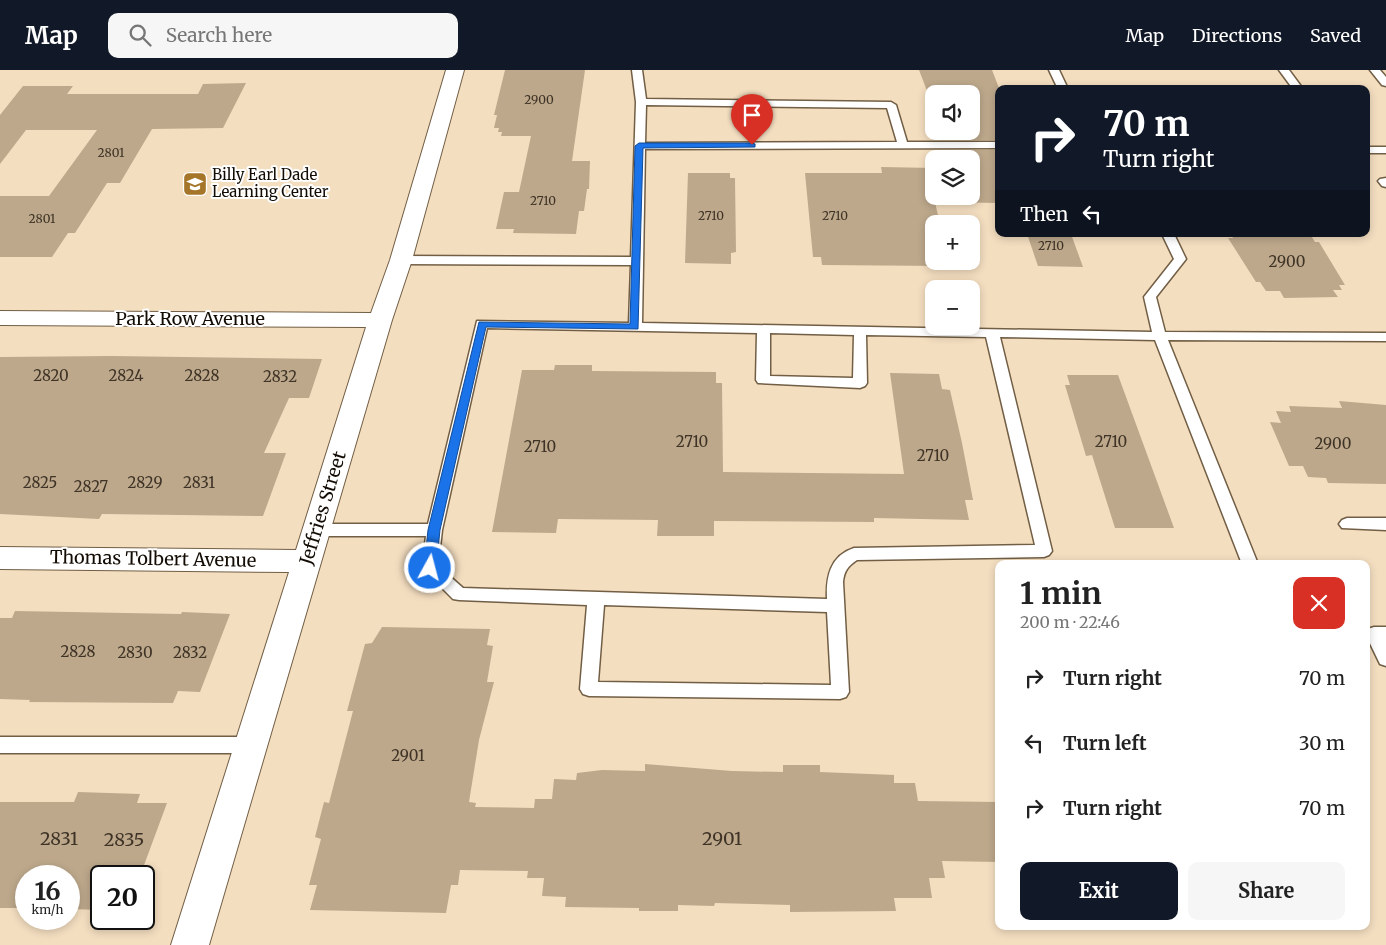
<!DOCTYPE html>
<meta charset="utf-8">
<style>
body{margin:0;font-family:Merriweather,serif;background:#f6f6f6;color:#222;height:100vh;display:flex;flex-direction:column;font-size:19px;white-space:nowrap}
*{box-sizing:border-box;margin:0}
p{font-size:16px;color:#767676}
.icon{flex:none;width:28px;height:28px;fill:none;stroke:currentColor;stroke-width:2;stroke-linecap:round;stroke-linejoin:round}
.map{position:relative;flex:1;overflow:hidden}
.side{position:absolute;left:995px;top:490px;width:375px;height:370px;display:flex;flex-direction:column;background:#fff;border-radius:10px;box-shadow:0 2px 8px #0003}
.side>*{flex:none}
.top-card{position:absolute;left:995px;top:15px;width:375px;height:152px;border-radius:10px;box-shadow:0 2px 8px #0003;background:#111827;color:#fff;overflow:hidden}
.fabs{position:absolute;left:925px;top:15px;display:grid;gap:10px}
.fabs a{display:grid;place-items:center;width:55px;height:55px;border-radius:10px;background:#fff;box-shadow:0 2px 8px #0003;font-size:25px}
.speed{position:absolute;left:15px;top:795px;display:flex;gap:10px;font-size:25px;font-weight:700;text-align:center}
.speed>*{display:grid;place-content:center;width:65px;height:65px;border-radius:50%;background:#fff;box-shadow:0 2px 8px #0003;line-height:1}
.speed small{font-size:12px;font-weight:400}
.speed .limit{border:2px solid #111;border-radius:8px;background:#fff;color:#111}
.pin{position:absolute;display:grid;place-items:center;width:42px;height:42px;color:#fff;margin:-51px -21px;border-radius:50% 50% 50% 0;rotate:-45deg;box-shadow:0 0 5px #0007}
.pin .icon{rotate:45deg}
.me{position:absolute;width:55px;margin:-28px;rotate:7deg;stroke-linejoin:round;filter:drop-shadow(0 0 4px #0008)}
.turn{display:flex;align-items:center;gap:18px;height:105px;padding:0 25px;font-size:22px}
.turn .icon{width:65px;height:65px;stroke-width:2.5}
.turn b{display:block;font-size:35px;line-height:42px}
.then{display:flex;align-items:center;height:48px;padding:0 25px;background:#0003;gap:10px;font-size:19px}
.round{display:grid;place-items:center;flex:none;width:52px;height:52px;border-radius:10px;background:#f6f6f6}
.summary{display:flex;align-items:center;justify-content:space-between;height:85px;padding:0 25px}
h1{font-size:30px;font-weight:700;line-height:38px}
.primary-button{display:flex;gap:10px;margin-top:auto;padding:10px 25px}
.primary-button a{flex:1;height:58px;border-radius:10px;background:#111827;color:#fff;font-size:20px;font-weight:700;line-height:58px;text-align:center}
.primary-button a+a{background:#f6f6f6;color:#222}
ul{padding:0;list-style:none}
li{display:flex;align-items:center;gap:15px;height:65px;padding:0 25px}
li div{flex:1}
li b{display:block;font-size:19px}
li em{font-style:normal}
header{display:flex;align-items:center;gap:30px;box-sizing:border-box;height:70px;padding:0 25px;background:#111827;color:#fff}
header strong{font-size:24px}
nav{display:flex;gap:28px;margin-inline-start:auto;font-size:18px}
.search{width:350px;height:45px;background:#f6f6f6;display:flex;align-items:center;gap:12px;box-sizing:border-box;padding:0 18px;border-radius:10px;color:#767676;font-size:19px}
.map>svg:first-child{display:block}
.building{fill:#bda88b}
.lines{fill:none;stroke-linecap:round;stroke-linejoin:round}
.service-casing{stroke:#715e44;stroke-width:3}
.minor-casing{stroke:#715e44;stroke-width:2}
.service{fill:#fff;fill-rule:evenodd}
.minor{fill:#fff;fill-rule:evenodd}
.route{fill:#1a73e8;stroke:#114b97}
.labels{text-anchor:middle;stroke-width:4;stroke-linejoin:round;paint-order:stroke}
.far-number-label{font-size:12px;fill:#3e3326}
.far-poi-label{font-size:15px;fill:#130c04;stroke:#fff;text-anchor:start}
.number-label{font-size:15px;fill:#3e3326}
.street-label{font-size:18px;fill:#130c04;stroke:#fff}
.near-number-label{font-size:18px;fill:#3e3326}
</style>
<header>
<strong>Map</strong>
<div class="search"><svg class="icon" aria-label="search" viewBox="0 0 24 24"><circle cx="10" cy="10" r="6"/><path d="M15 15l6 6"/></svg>Search here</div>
<nav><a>Map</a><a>Directions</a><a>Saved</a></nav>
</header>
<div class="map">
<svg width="1386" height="875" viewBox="0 0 1386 875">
<rect width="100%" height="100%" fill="#f4dec0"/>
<g class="building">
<path d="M505,0H585L572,91H590L589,119H587L584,141H579L576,164L513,163L514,159H496L504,122H519L531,66H501L502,62H498L499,58H494L497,45H494Z"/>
<path d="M919,0H992L999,18V70H946L943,61H971V24H934V39Z"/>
<path d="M246,13L223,58L152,59L120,113H107L75,163H68L52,187H0V126H49L97,60H26L0,94V45L23,16H73L67,24H198L203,14Z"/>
<path d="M950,80H999V133L935,132L939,150H934V191H942L943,196L822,195L821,187H813L805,103H882L881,97L934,98V126H971V89H953Z"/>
<path d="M688,103H730V108H735L736,182L731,183V194L685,193Z"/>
<path d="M1027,164H1071L1083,197L1038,196Z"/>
<path d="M1231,164H1310L1315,172H1319L1345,215H1339L1342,220H1333L1338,227L1284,228L1280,221H1266L1260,212H1256L1228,168H1233Z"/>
<path d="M112,286L322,289L309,328H289L264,383H286L263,446L102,444L99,449L0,444V287Z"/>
<path d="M555,295H592V301L716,302V313H722L723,402L904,404L890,303L939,304L942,319L950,320L962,373L973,430H965L969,450L874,448V452L714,451V466H657L658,450L558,449L556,463L492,462L522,300H554Z"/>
<path d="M1067,305H1118L1174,458H1115L1092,385L1086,386L1065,315H1070Z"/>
<path d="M1339,331L1386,335V414L1328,413L1326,408L1308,407L1303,396H1289L1270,352L1281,353L1276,341L1291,342L1289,336L1342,338Z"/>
<path d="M15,541L181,544L182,542L230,544L200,622L178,621L173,633L29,632L30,630L0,629V548H12Z"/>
<path d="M382,557L490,559L487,575L493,576L487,612H494L479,670L469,732L476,733L475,737L534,738L535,729H552L554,709L576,710L577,703L602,700L645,701V694L732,701L783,702V695H820V702L894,705V713H915L918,731L999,732V792L942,791L945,808H929L932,828H894L896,841L790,842V835L715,833L714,836L678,835V841H639V838L565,837L566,827L542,826L544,808H527L528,801L460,800L458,815H451L446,843L310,840L317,815H309L321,769L315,767L324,732L329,733L353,641H347L365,574L372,573Z"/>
<path d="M78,722L140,724L137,733H167L140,806H101V840L69,839V806H26V838H0V732H74Z"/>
</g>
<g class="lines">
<defs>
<g id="service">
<path d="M632,0H642L646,29L891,32L896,35L907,72H999V78L645,79L642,253L1152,262L1144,227L1174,189L1162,164H1174L1186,189L1156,227L1165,262L1386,263V271L1168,270L1258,494H1242L1155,270L1000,267L1052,481L1049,485L1044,487L857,490C848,496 844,501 843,512L849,622L846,627L840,629L589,626L583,624L580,619L587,535L459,530L453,529L422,498L426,466H316L311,464L308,460L311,456L316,454H428L477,251L629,253L631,195L401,194L395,190L401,186L631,187L636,32ZM646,35L887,38L897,72L645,73ZM487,258L757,263L756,310L758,313L860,318L865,316L867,313L866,265L986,267L1035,475L854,478C830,486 826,507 827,529L463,518L438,496L442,460ZM770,263L854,265L853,308L770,306ZM604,535L827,542L831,615L598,612Z"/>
<path d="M1049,0H1059L1068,19H1058Z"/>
<path d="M1279,0H1289L1303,19H1293Z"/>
<path d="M1370,0H1380L1386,7V16L1382,15Z"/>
<rect x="1366" y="77" width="20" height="6"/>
<path d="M1386,108V117L1382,116L1378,111L1380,109Z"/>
<path d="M1347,448H1386V460L1342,458L1339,454L1342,450Z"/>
<path d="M1374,557H1386V596L1380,594L1366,565L1368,559Z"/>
<path d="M0,667H251L257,669L260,675L257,681L251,683H0Z"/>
</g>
<path id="minor" d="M446,0H464L412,190L392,250L209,875H171L289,502L0,499V477L296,480L366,257L0,255V241L371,243L390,190Z"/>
</defs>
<use href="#service" class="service-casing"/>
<use href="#minor" class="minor-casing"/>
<use href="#service" class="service"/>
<use href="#minor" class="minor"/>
</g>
<path class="route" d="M752,73L755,74V77L643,78L638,259L486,257L440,460L436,498L434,502H425L424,498L428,460L479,252L630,254L635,76L639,73Z"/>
<defs>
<symbol id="school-square" viewBox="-11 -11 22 22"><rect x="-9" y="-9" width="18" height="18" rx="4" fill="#a57529" stroke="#fff"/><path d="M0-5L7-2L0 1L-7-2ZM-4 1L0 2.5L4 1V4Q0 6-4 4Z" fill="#fff"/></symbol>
</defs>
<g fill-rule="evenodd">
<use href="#school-square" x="181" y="100" width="28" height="28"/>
</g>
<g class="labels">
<g class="far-number-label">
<text x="539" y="34">2900</text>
<text x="111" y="87">2801</text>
<text x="543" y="135">2710</text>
<text x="711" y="150">2710</text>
<text x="835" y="150">2710</text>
<text x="42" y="153">2801</text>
<text x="1051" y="180">2710</text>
</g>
<g class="far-poi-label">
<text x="212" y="110">Billy Earl Dade<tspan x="212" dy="17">Learning Center</tspan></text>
</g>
<g class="number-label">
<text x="1287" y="197">2900</text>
<text x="51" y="311">2820</text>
<text x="126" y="311">2824</text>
<text x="202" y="311">2828</text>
<text x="280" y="312">2832</text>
<text x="692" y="377">2710</text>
<text x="1111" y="377">2710</text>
<text x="1333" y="379">2900</text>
<text x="540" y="382">2710</text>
<text x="933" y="391">2710</text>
<text x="40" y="418">2825</text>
<text x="145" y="418">2829</text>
<text x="199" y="418">2831</text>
<text x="91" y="422">2827</text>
<text x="78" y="587">2828</text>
<text x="135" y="588">2830</text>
<text x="190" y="588">2832</text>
<text x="408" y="691">2901</text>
</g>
<g class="street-label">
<text x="190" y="255">Park Row Avenue</text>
<text transform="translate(323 438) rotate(-73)" y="6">Jeffries Street</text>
<text transform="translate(153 489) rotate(1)" y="6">Thomas Tolbert Avenue</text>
</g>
<g class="near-number-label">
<text x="59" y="775">2831</text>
<text x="722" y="775">2901</text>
<text x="124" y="776">2835</text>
</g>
</g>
</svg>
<div class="fabs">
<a><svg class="icon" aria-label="sound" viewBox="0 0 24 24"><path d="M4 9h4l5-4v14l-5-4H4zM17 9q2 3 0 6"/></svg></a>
<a><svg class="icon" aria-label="layers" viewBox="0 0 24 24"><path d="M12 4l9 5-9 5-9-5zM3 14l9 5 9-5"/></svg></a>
<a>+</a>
<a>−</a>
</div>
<div class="speed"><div>16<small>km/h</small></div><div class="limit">20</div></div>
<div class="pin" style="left:752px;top:75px;background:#d93025"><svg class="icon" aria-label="arrive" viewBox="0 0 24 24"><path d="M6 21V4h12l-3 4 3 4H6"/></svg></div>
<svg class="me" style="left:430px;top:498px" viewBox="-20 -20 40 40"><circle r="17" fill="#1a73e8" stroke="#fff" stroke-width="3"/><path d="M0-11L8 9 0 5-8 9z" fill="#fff"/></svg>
<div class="top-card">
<div class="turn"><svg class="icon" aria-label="right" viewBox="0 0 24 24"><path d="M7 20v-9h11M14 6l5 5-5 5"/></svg><div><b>70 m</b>Turn right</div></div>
<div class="then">Then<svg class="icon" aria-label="left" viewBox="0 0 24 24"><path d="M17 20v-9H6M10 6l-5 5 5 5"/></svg></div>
</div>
<section class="side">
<div class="summary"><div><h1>1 min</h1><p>200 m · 22:46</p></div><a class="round" style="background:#d93025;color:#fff"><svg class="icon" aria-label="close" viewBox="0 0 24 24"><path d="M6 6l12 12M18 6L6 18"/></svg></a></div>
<ul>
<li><svg class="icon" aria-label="right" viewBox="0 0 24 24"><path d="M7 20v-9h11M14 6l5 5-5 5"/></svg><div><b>Turn right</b></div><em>70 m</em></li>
<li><svg class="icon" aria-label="left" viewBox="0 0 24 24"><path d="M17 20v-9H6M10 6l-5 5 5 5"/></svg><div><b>Turn left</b></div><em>30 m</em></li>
<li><svg class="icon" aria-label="right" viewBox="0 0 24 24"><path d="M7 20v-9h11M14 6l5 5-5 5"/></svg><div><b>Turn right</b></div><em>70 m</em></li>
</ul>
<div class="primary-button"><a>Exit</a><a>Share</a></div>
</section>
</div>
